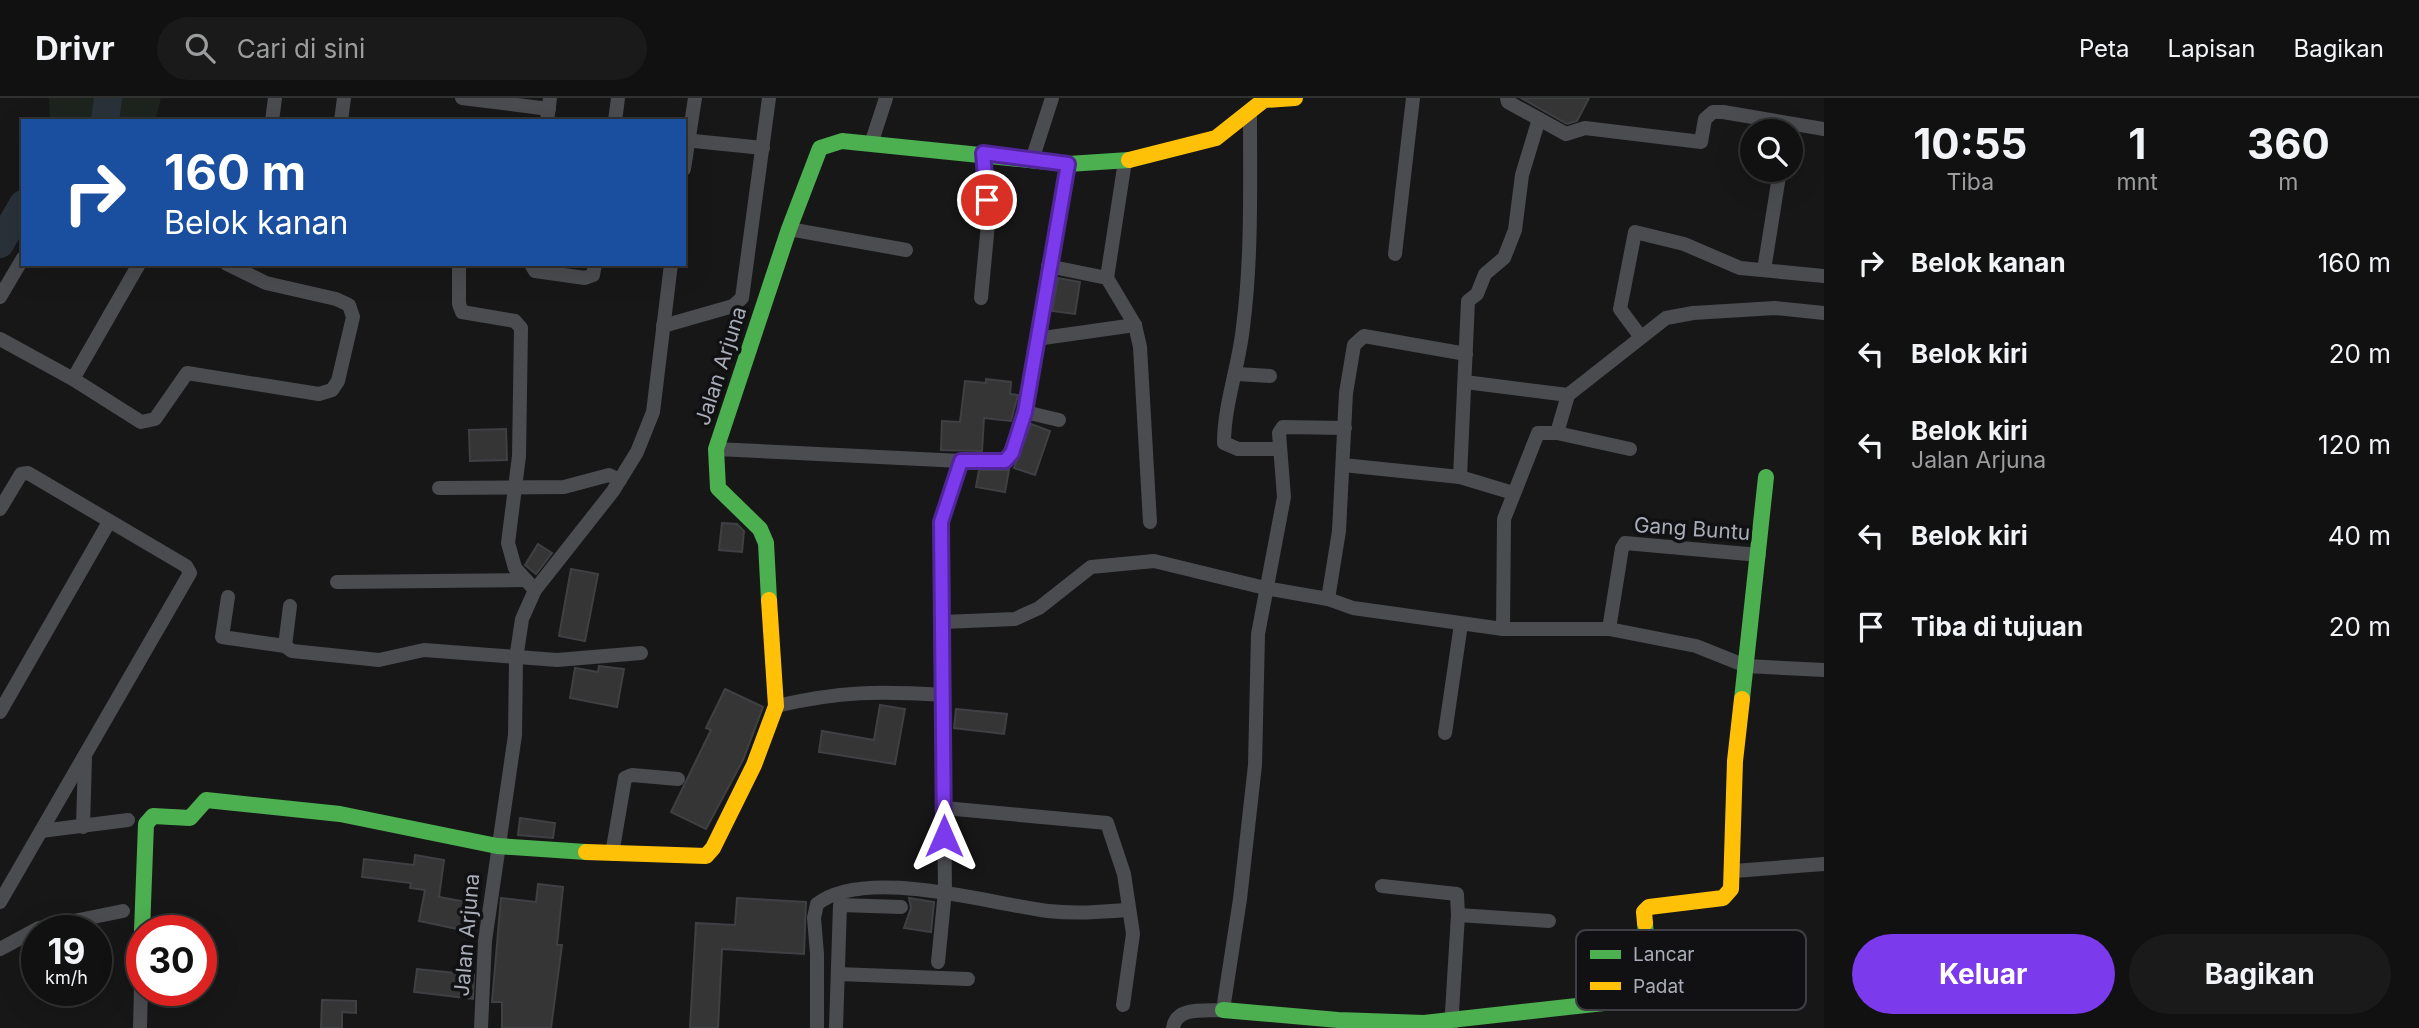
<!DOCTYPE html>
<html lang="id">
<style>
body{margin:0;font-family:Inter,sans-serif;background:#1a1a1a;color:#f1f3f6;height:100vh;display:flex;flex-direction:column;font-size:26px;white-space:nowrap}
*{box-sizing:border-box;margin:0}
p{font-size:23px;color:#9c9d9f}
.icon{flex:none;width:38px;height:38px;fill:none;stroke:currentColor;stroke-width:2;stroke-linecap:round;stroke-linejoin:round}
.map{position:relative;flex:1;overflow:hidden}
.sheet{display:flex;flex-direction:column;background:#111;width:595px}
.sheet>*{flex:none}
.top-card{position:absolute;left:21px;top:21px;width:665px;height:147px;border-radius:0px;box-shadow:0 7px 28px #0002,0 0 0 2px #303131;background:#1a4fa0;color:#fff;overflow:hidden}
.tools{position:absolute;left:1740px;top:21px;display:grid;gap:14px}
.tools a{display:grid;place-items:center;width:63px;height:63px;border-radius:50%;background:#111;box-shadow:0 7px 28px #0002,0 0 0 2px #303131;font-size:35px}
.speed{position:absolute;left:21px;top:817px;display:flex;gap:14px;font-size:35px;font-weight:700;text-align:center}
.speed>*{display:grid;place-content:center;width:91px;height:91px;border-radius:50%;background:#111;box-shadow:0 7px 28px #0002,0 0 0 2px #303131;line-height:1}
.speed small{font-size:18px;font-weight:400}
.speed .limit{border:10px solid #d22;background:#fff;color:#111}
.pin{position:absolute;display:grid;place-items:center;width:60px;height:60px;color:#fff;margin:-30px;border:4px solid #fff;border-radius:50%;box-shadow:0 2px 7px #0007}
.me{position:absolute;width:77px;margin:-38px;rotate:0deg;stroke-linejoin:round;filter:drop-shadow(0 0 5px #0008)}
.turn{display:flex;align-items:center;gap:24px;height:147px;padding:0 28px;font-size:32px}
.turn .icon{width:91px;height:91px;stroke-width:2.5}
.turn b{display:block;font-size:49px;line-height:60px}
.eta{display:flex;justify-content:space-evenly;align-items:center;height:119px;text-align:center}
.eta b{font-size:42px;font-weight:700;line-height:49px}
.cta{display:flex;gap:14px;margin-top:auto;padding:14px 28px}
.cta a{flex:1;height:80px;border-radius:42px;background:#7c3aed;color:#fff;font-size:28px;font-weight:700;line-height:80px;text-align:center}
.cta a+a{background:#1a1a1a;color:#f1f3f6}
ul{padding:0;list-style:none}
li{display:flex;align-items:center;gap:21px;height:91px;padding:0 28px}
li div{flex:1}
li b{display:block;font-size:26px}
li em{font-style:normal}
header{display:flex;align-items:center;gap:42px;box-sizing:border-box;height:98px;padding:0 35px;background:#111;border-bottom:2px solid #303131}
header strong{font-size:33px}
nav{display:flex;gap:38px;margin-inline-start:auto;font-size:24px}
.search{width:490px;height:63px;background:#1a1a1a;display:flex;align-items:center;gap:18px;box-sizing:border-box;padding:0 24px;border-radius:38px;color:#9c9d9f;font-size:26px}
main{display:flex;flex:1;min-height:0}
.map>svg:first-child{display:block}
.green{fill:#1d241e}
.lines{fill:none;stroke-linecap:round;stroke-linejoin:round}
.river{stroke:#2a3239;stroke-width:28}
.building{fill:#353536;stroke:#3f4043;stroke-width:2}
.street{stroke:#4b4c50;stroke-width:14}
.fast{stroke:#4caf50;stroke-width:16}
.slow{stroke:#ffc107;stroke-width:16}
.route-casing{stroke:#51269a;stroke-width:18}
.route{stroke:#7c3aed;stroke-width:12}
.labels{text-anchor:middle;stroke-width:7;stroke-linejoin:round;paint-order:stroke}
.street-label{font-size:21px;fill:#a8adb8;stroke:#111113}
.key{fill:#111113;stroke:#3e4045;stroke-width:2}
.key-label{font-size:19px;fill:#a8adb8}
</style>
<header>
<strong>Drivr</strong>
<div class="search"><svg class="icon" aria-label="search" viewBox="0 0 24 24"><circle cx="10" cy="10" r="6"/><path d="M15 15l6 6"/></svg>Cari di sini</div>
<nav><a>Peta</a><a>Lapisan</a><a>Bagikan</a></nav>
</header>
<main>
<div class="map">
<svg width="1824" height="930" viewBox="0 0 1824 930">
<rect width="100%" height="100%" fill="#171717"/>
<path class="green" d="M49,0H161L155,23H50Z"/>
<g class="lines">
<g class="river">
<path d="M105,23L108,0"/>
<path d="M0,146L23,106"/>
</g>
</g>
<g class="building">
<path d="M1521,0H1589L1577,23L1567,26Z"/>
<path d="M1058,180L1080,184L1075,216L1052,213Z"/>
<path d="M986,281L1011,284L1010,296L1018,297L1011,323L984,320L982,353L941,352L942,323L960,324L965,283L986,285Z"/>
<path d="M1031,326L1050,333L1035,377L1014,370Z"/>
<path d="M506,331L507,362L470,363L469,332Z"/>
<path d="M979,372H1009L1005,394L976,389Z"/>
<path d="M722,425L737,426L744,433L742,454L719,452Z"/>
<path d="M538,446L552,455L536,476L525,467Z"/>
<path d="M571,471L598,476L585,543L559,538Z"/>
<path d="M599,568L624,571L617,609L570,600L575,570L598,574Z"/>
<path d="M725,591L763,609L743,662L706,731L671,714L711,632L706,630Z"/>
<path d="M880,607L905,611L895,666L819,654L822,633L874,642Z"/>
<path d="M956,611L1007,616L1004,636L954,630Z"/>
<path d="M520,720L555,725L553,740L518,737Z"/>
<path d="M415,757L444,762L439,799L467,804L462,832L419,823L425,792L410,790L411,785L362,779L364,761L414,767Z"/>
<path d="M538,786L563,789L557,847H562L551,930H502V904H492L501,800L536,804Z"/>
<path d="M737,800L806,804L804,856L722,851L718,930H690L696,825L735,827Z"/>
<path d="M909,800L934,804L931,834L904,830L911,810Z"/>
<path d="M417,871L474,877L473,901L414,894Z"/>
<path d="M322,902L356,903V915L342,914V930H321Z"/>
</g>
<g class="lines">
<g class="street">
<path d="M462,0L549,11"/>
<path d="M1507,0L1508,4L1566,36L1585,30L1701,44L1705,21L1713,14H1723L1824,31"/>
<path d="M1250,15C1250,86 1252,159 1243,229C1239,268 1224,307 1224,345L1238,351H1279"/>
<path d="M272,23L275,0"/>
<path d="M341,23L344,0"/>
<path d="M547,23L550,0"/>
<path d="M615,23L618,0"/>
<path d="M684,42L763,50"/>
<path d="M871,46L886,0"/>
<path d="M1032,62L1052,0"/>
<path d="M684,71L695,0"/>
<path d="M789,131L906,152"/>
<path d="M1395,156L1413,0"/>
<path d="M459,166V206L462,214L515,223L521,230L519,358L508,445L515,470L535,492"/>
<path d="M531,166L535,173L585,180L593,177L595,166"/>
<path d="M1048,168L1107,180L1125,63"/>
<path d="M1764,172L1780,72"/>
<path d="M1107,180L1135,227L1140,249L1150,424"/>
<path d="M0,199L23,160"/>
<path d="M981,200L988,126L983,55"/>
<path d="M663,228L733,208L742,200L769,0"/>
<path d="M1640,238L1620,211L1635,134L1684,146L1740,170L1824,178"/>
<path d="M0,241L73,281L141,324L155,321L187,275L319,296L332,292L338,283L353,219L349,207L336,201L266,185L227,166"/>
<path d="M1036,241L1135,227"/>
<path d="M1237,276L1270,278"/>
<path d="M73,281L139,166"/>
<path d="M1465,284L1568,297"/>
<path d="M1025,314L1059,322"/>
<path d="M1557,335L1568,297L1666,220L1693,215L1775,210L1824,215"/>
<path d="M716,351L961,363L1007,362L1025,314L1068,66"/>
<path d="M1343,367L1460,379L1513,395"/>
<path d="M1460,379L1468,203L1477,196L1485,176L1504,160L1515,132L1522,77L1539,21"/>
<path d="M439,390L564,389L609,377L620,382"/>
<path d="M0,411L21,376L28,375L186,468L190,475L0,804"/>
<path d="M337,484L526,482"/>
<path d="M228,499L222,539L285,548"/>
<path d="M1328,501L1339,433L1346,295L1354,247L1364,238L1466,256"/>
<path d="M290,508L285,548L292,553L379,562L424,552L557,562L641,555"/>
<path d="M943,524L1015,521L1039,510L1091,469L1154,463L1265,490L1328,501L1353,510L1503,531H1609L1696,548L1746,568L1824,572"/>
<path d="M1503,531L1504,421L1538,335H1557L1630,351"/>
<path d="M1609,531L1622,450L1625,445L1759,457"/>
<path d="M776,608C841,593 878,593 944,597"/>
<path d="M0,614L109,424"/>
<path d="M1445,635L1461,526"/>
<path d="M944,710L1107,725L1124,776L1133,836L1123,907"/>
<path d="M83,729L85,660"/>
<path d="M41,733L128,722"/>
<path d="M612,756L625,680L632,677L678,681"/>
<path d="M1734,773L1824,766"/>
<path d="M1382,788L1457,796L1458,817L1451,930"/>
<path d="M1458,817L1549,823"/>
<path d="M0,851L39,830L123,813"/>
<path d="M938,864L945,793L941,424L961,363"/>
<path d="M838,876L968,881"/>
<path d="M140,930L142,847"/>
<path d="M481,930L485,843L515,637L516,561L522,521L535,492L613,393L637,354L653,314L671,166"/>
<path d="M817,930V856L814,820L817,806C866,768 991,806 1048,813C1075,816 1101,814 1128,812"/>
<path d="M836,930L840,807L901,809"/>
<path d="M1173,930C1176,908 1206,913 1223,912L1240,801L1255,667L1258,536L1284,399L1279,335L1283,329L1345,330"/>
</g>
<g class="fast">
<path d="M769,502L766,445L760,431L718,390L716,351L789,131L820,50L842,43L1068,66L1129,62"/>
<path d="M1742,601L1766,379"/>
<path d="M142,833L146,726L153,718L190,720L206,702L340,716L497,748L586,754"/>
<path d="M1223,912L1338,922L1424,925L1622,903C1659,888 1647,858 1645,825"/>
</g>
<g class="slow">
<path d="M1129,62L1216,40L1264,2L1295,0"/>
<path d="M586,754L706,758L713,750L754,667L776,608L769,502"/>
<path d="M1645,825L1644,814L1649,809L1723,800L1731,791L1735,663L1742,601"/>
</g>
</g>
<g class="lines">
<defs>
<path id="route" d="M944,738L941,424L961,363H1005L1012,355L1025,314L1068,66L983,55L987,102"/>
</defs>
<use href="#route" class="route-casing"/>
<use href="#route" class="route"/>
</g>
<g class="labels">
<g class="street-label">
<text transform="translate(721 268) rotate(-72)" y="7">Jalan Arjuna</text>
<text transform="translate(1692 431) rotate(4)" y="7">Gang Buntu</text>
<text transform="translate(467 837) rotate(-85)" y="7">Jalan Arjuna</text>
</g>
</g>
<rect x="1576" y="832" width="230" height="80" rx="10" class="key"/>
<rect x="1590" y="852" width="31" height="9" fill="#4caf50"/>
<rect x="1590" y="884" width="31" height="8" fill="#ffc107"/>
<g class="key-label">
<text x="1633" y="863">Lancar</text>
<text x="1633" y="895">Padat</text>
</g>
</svg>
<div class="tools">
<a><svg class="icon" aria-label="search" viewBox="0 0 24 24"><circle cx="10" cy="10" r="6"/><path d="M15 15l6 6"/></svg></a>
</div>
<div class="speed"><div>19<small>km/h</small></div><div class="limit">30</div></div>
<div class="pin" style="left:987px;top:102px;background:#d93025"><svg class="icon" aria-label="arrive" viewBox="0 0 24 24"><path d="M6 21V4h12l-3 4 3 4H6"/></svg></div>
<svg class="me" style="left:944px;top:738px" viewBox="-20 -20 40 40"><path d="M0-17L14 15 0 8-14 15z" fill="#7c3aed" stroke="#fff" stroke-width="4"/></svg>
<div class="top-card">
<div class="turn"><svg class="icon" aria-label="right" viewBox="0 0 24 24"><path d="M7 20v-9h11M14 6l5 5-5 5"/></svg><div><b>160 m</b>Belok kanan</div></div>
</div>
</div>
<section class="sheet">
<div class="eta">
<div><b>10:55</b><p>Tiba</p></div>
<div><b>1</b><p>mnt</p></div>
<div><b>360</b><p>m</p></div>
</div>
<ul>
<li><svg class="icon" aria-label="right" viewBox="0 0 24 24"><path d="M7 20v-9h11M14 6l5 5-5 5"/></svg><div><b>Belok kanan</b></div><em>160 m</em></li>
<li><svg class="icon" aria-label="left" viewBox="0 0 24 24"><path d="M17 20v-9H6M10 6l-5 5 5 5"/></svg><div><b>Belok kiri</b></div><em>20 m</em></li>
<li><svg class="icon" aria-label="left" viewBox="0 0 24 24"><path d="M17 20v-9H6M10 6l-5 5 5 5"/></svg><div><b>Belok kiri</b><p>Jalan Arjuna</p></div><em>120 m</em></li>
<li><svg class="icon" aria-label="left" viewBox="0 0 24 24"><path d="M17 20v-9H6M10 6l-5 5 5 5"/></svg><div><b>Belok kiri</b></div><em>40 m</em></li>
<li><svg class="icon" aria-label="arrive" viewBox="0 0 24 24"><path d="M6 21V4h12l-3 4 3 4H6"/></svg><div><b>Tiba di tujuan</b></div><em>20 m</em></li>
</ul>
<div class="cta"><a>Keluar</a><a>Bagikan</a></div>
</section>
</main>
